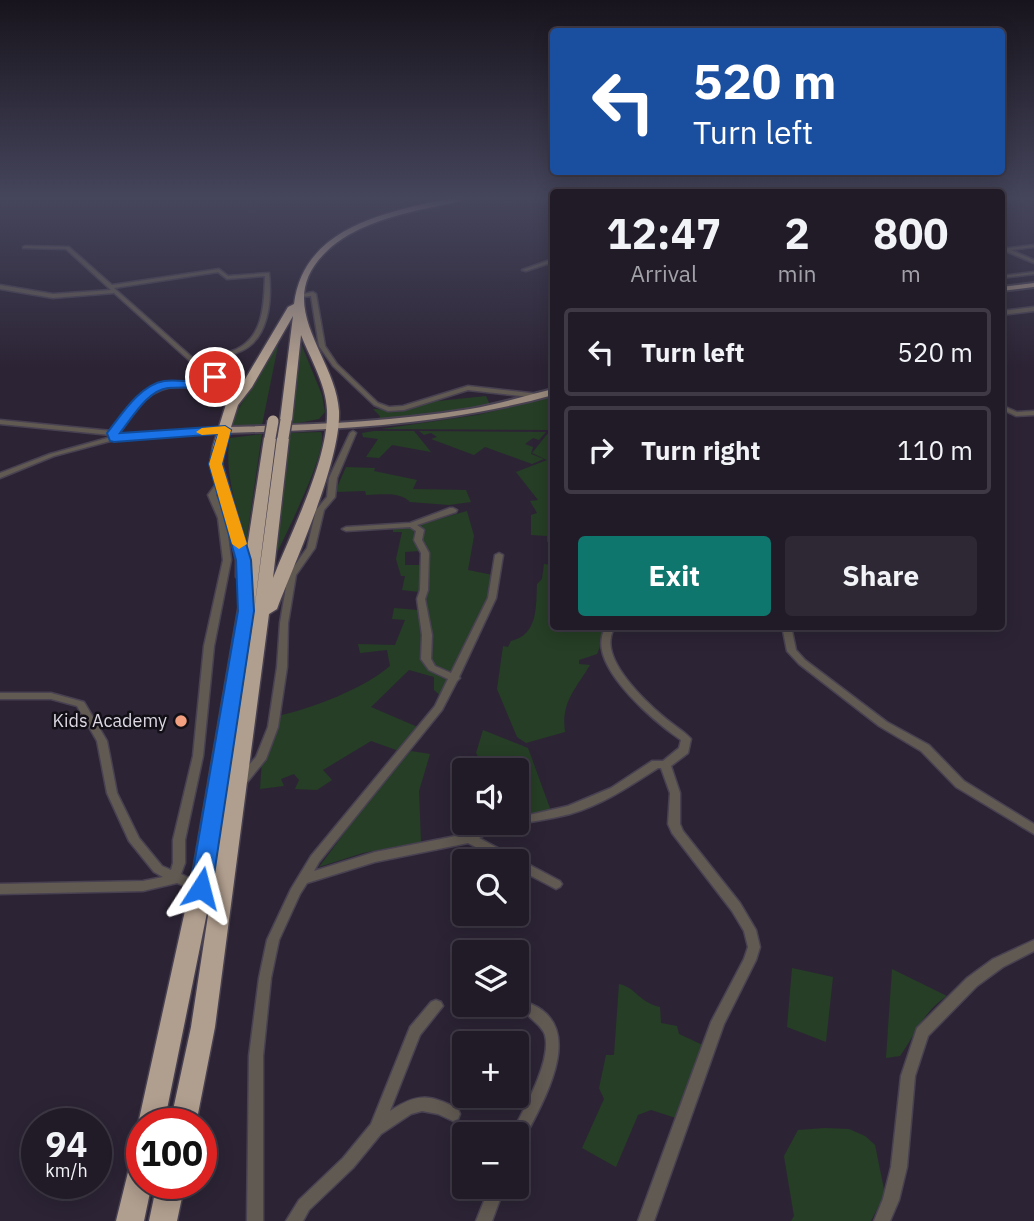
<!DOCTYPE html>
<meta charset="utf-8">
<style>
body{margin:0;font-family:"IBM Plex Sans",sans-serif;background:#2d2834;color:#f1f3f6;height:100vh;display:flex;flex-direction:column;font-size:26px;white-space:nowrap}
*{box-sizing:border-box;margin:0}
p{font-size:23px;color:#a2a1a8}
.icon{flex:none;width:38px;height:38px;fill:none;stroke:currentColor;stroke-width:2;stroke-linecap:round;stroke-linejoin:round}
.map{position:relative;flex:1;overflow:hidden}
.drawer{position:absolute;left:550px;top:189px;width:455px;height:441px;display:flex;flex-direction:column;background:#211b28;border-radius:7px;box-shadow:0 4px 18px #0003,0 0 0 2px #3e3945}
.drawer>*{flex:none}
.hud{position:absolute;left:550px;top:28px;width:455px;height:147px;border-radius:7px;box-shadow:0 4px 18px #0003,0 0 0 2px #3e3945;background:#1a4fa0;color:#fff;overflow:hidden}
.buttons{position:absolute;left:452px;top:758px;display:grid;gap:14px}
.buttons a{display:grid;place-items:center;width:77px;height:77px;border-radius:7px;background:#211b28;box-shadow:0 4px 18px #0003,0 0 0 2px #3e3945;font-size:35px}
.speed{position:absolute;left:21px;top:1108px;display:flex;gap:14px;font-size:35px;font-weight:700;text-align:center}
.speed>*{display:grid;place-content:center;width:91px;height:91px;border-radius:50%;background:#211b28;box-shadow:0 4px 18px #0003,0 0 0 2px #3e3945;line-height:1}
.speed small{font-size:18px;font-weight:400}
.speed .limit{border:10px solid #d22;background:#fff;color:#111}
.pin{position:absolute;display:grid;place-items:center;width:60px;height:60px;color:#fff;margin:-30px;border:4px solid #fff;border-radius:50%;box-shadow:0 2px 7px #0007}
.me{position:absolute;width:77px;margin:-38px;rotate:9deg;stroke-linejoin:round;filter:drop-shadow(0 0 5px #0008)}
.turn{display:flex;align-items:center;gap:24px;height:147px;padding:0 28px;font-size:32px}
.turn .icon{width:91px;height:91px;stroke-width:2.5}
.turn b{display:block;font-size:49px;line-height:60px}
.eta{display:flex;justify-content:space-evenly;align-items:center;height:119px;text-align:center}
.eta b{font-size:42px;font-weight:700;line-height:49px}
.button{display:flex;gap:14px;margin-top:auto;padding:14px 28px}
.button a{flex:1;height:80px;border-radius:7px;background:#0f766e;color:#fff;font-size:28px;font-weight:700;line-height:80px;text-align:center}
.button a+a{background:#2d2834;color:#f1f3f6}
ul{padding:0;list-style:none}
li{display:flex;align-items:center;gap:21px;height:88px;margin:0 14px 10px;padding:0 14px;border:4px solid #3e3945;border-radius:7px}
li div{flex:1}
li b{display:block;font-size:26px}
li em{font-style:normal}
.map>svg:first-child{display:block}
.green{fill:#263e25}
.lines{fill:none;stroke-linecap:round;stroke-linejoin:round}
.minor-casing{stroke:#484151;stroke-width:3}
.primary-casing{stroke:#484151;stroke-width:4}
.motorway-casing{stroke:#484151;stroke-width:3}
.minor{fill:#615a53;fill-rule:evenodd}
.primary{fill:#9a8a7d;fill-rule:evenodd}
.motorway{fill:#b09e8e;fill-rule:evenodd}
.motorway-bridge-casing{stroke:#484151;stroke-width:14;stroke-linecap:butt}
.motorway-bridge{stroke:#b09e8e;stroke-width:11}
.route{fill:#1a73e8;stroke:#114b97;stroke-width:2}
.slow{fill:#f59e0b}
.poi-dot{fill:#f2a07f;stroke:#120f16;stroke-width:2.5}
.labels{text-anchor:middle;stroke-width:5;stroke-linejoin:round;paint-order:stroke}
.poi-label{font-size:18px;fill:#dcd7e2;stroke:#120f16;text-anchor:end}
</style>
<div class="map">
<svg width="1034" height="1221" viewBox="0 0 1034 1221">
<rect width="100%" height="100%" fill="#2c2435"/>
<g class="green">
<path d="M279,341L262,425L232,427L236,413Z"/>
<path d="M300,341L322,395L325,412L319,419L288,425Z"/>
<path d="M486,396L490,405L379,420L380,416L373,409L398,410L436,398L438,401Z"/>
<path d="M553,397V430L381,429L477,415Z"/>
<path d="M374,431H414L431,452L392,445L379,458L366,457L378,439L363,437L362,433Z"/>
<path d="M419,431L546,432L539,440L533,438L525,444L533,447L531,454L544,459L532,464L485,447L474,455L431,439L437,437L431,433L424,435Z"/>
<path d="M321,432C330,448 282,542 272,563L287,433Z"/>
<path d="M549,432L553,433V542H547V536L531,535V515L537,513L530,501L538,500L516,472L547,460L532,453Z"/>
<path d="M262,434L246,543C238,510 223,471 230,438Z"/>
<path d="M346,467L375,468L374,471L417,480L413,489L466,490L471,502L449,505L410,502C399,491 381,495 366,495L365,491L335,492Z"/>
<path d="M467,511L474,536L468,570L493,575L488,602L451,674L430,662L424,608L426,553L414,526Z"/>
<path d="M409,527L417,531L420,551L405,552V565H419L421,569L419,592L402,590L405,576H401L396,559L402,532H393V529Z"/>
<path d="M544,564L553,565L550,578L553,579V626L608,627L597,654L579,660V664L590,665C575,690 561,702 565,732L526,743L517,737L497,689L503,646L508,647L511,641C538,635 536,607 537,584L542,579Z"/>
<path d="M394,608L418,610L423,623L422,657L450,679L443,698L434,690V677L409,670L371,707L420,728L399,751L371,741L323,770L332,780L317,790L295,789L299,780L294,774L281,779L284,786L260,789L262,760L278,716C313,708 363,689 390,666L387,650L360,653L358,644L395,645L405,620L392,619Z"/>
<path d="M483,730L528,748L551,811L516,818V770H486L476,753Z"/>
<path d="M411,751L430,754L419,791L421,842L363,853L319,867L386,777Z"/>
<path d="M792,968L833,977L826,1042L787,1027Z"/>
<path d="M892,969L947,996C924,1011 916,1033 900,1056L886,1058Z"/>
<path d="M619,984C637,988 638,1002 660,1007L661,1023L677,1026L679,1034L707,1047L679,1119L651,1110L638,1115L616,1167L582,1148L604,1099L599,1088L606,1055H614Z"/>
<path d="M825,1128L849,1129L865,1136L875,1145L885,1194L871,1221H791L794,1216L784,1156L798,1130Z"/>
</g>
<g class="lines">
<defs>
<g id="minor">
<path d="M1034,245V247L1011,250L1034,260V263L1005,251H1001V249Z"/>
<path d="M25,246L69,247L112,285L219,269L228,276L269,273C272,300 269,339 241,351C228,358 212,359 198,362L217,376L216,383C203,388 191,387 177,387C148,387 133,412 117,433V436L225,428L227,429V431L114,440L54,456L0,478V473L50,454L111,437V435L0,424V420L112,431C126,413 141,388 166,384C178,382 192,384 205,383L211,381L212,378L191,362L114,293L53,298L0,289V285L53,294L111,290L66,249L23,248V247ZM218,272L227,279L265,276C264,304 264,340 232,351C220,355 207,356 194,359L114,288Z"/>
<path d="M553,259V262L526,271L522,270Z"/>
<path d="M1034,272V274L1001,278V276Z"/>
<path d="M313,292L316,294L325,346L337,364L378,403L389,407L403,406L468,386L539,394L542,396L539,398L468,390L404,410L388,411L374,405L333,366L319,346L311,296L301,297L298,295Z"/>
<path d="M1034,307V311L1001,315V311Z"/>
<path d="M1001,405L1017,412L1034,411V415L1016,416L1001,409Z"/>
<path d="M353,431L356,433L337,478L335,497L324,510L315,548L296,575L288,623L287,667L278,727L266,759L245,785L241,786L237,785L236,782L237,779L256,757L268,727L277,667L280,623L288,575L307,548L316,510L327,497L329,478L350,433Z"/>
<path d="M219,480H222L226,482L216,495L226,518L231,560L214,646L203,756L185,840V863L181,874L203,885L205,888L203,891L199,893L177,883L143,891L0,894V884L143,881L163,877L154,872L129,841L107,793L97,741L77,706L51,699H0V693H51L84,702L107,741L117,793L139,838L162,866L171,870L173,863V840L193,756L204,646L223,560L218,518L208,495Z"/>
<path d="M450,508H453L457,510L456,512L417,525L424,530L422,540L429,553L428,590L425,599L432,635L431,659L435,666L451,673L488,598L495,555L499,553L503,555L496,598L459,677L460,678L457,681L442,710L319,862L314,871L375,852L466,834C485,824 496,822 516,822V818L568,806L611,788L652,761H663L679,748L681,740C656,723 594,671 602,637C602,635 605,628 606,626H615C614,628 611,635 611,637C605,664 646,702 665,718C673,725 684,731 691,739L688,753L671,766L680,793V824L683,831L740,903L756,930L760,947L756,960L724,1024L654,1221H638L711,1022L744,959L748,947L744,931L732,911L672,833L668,824L670,793L661,768H658C630,786 602,805 570,814C540,822 506,823 479,838L560,881L562,884L560,887L556,889L516,868V861H503L468,843L375,862L307,883L300,894L279,940L271,978L263,1056V1221H247L249,1056L259,978L267,940L291,889L311,856L435,706L448,679L429,670L421,659L422,635L417,599L420,590L421,553L414,540L416,531L410,527L346,531L342,529L346,527L410,523Z"/>
<path d="M782,626H791L796,650L805,660L887,722L929,745L964,781L1034,824V834L956,787L921,751L879,726L799,664L787,651Z"/>
<path d="M1034,940V951L1003,967L977,986L928,1036L915,1076L907,1167L899,1200L890,1221H874L883,1199L891,1167L901,1076L917,1028L967,978L993,959Z"/>
<path d="M436,1000L441,1002L443,1006L420,1035L390,1111C417,1093 430,1094 458,1109L460,1114L458,1119L453,1121L438,1114L422,1111L411,1114L381,1134L353,1168L309,1210L303,1221H286L299,1200L343,1158L371,1124L410,1027L431,1002Z"/>
<path d="M531,1004C590,1029 539,1108 521,1145L516,1147V1134H511C523,1111 552,1061 545,1035C542,1025 529,1019 524,1010L526,1006Z"/>
<path d="M490,1186H505L492,1221H476Z"/>
</g>
<g id="primary">
<path d="M1034,283V287L1001,291V287Z"/>
<path d="M553,389V395C445,425 336,430 225,433L220,430L225,427C307,425 389,422 470,409C498,404 525,396 553,389Z"/>
</g>
<g id="motorway">
<path d="M457,197H469C457,203 441,205 428,208C393,216 352,226 326,252C271,305 336,356 339,411C341,462 296,559 277,609L269,614L215,1027L196,1124H170L191,1027L251,634L277,438L283,434L289,438L273,578C291,532 329,459 327,410C326,384 310,358 301,335L292,420L286,424L280,420L293,316L252,387L238,405L225,446L222,464L247,548L264,438L270,434L276,438L254,611L212,888L164,1124H142V1133L138,1124L190,888L243,581L236,577V560L225,515L210,464L213,446L226,404L241,386L288,307L294,304C304,224 392,211 457,197Z"/>
<path d="M142,1153V1183H152L144,1221H116L132,1156Z"/>
<path d="M157,1183H185L177,1221H149Z"/>
</g>
</defs>
<use href="#minor" class="minor-casing"/>
<use href="#primary" class="primary-casing"/>
<use href="#motorway" class="motorway-casing"/>
<use href="#minor" class="minor"/>
<use href="#primary" class="primary"/>
<use href="#motorway" class="motorway"/>
<defs>
<g id="motorway-bridge">
<path d="M270,438L273,421"/>
<path d="M283,438L286,420"/>
</g>
</defs>
<use href="#motorway-bridge" class="motorway-bridge-casing"/>
<use href="#motorway-bridge" class="motorway-bridge"/>
</g>
<linearGradient id="sky" x2="0" y2="1"><stop stop-color="#18141d"/><stop offset="0.54" stop-color="#45455c"/><stop offset="1" stop-color="#45455c" stop-opacity="0"/></linearGradient>
<rect width="1034" height="368" fill="url(#sky)"/>
<path class="route" d="M211,375H219L218,384C200,390 186,386 168,388C148,390 132,418 120,433L225,426L231,430L222,464L251,560L254,611L212,888L208,895L201,897L193,895L190,888L238,611L236,560L209,464L218,434L114,442L110,441L107,433C122,414 140,385 164,381C179,379 194,384 209,380Z"/>
<path class="slow" d="M225,426L231,430L222,464L247,544L239,549L232,544L209,464L218,434L202,435L196,432L202,428Z"/>
<circle class="poi-dot" cx="181" cy="721" r="7"/>
<g class="labels">
<g class="poi-label">
<text x="167" y="727">Kids Academy</text>
</g>
</g>
</svg>
<div class="buttons">
<a><svg class="icon" aria-label="sound" viewBox="0 0 24 24"><path d="M4 9h4l5-4v14l-5-4H4zM17 9q2 3 0 6"/></svg></a>
<a><svg class="icon" aria-label="search" viewBox="0 0 24 24"><circle cx="10" cy="10" r="6"/><path d="M15 15l6 6"/></svg></a>
<a><svg class="icon" aria-label="layers" viewBox="0 0 24 24"><path d="M12 4l9 5-9 5-9-5zM3 14l9 5 9-5"/></svg></a>
<a>+</a>
<a>−</a>
</div>
<div class="speed"><div>94<small>km/h</small></div><div class="limit">100</div></div>
<div class="pin" style="left:215px;top:377px;background:#d93025"><svg class="icon" aria-label="arrive" viewBox="0 0 24 24"><path d="M6 21V4h12l-3 4 3 4H6"/></svg></div>
<svg class="me" style="left:201px;top:888px" viewBox="-20 -20 40 40"><path d="M0-17L14 15 0 8-14 15z" fill="#1a73e8" stroke="#fff" stroke-width="4"/></svg>
<div class="hud">
<div class="turn"><svg class="icon" aria-label="left" viewBox="0 0 24 24"><path d="M17 20v-9H6M10 6l-5 5 5 5"/></svg><div><b>520 m</b>Turn left</div></div>
</div>
<section class="drawer">
<div class="eta">
<div><b>12:47</b><p>Arrival</p></div>
<div><b>2</b><p>min</p></div>
<div><b>800</b><p>m</p></div>
</div>
<ul>
<li><svg class="icon" aria-label="left" viewBox="0 0 24 24"><path d="M17 20v-9H6M10 6l-5 5 5 5"/></svg><div><b>Turn left</b></div><em>520 m</em></li>
<li><svg class="icon" aria-label="right" viewBox="0 0 24 24"><path d="M7 20v-9h11M14 6l5 5-5 5"/></svg><div><b>Turn right</b></div><em>110 m</em></li>
</ul>
<div class="button"><a>Exit</a><a>Share</a></div>
</section>
</div>
